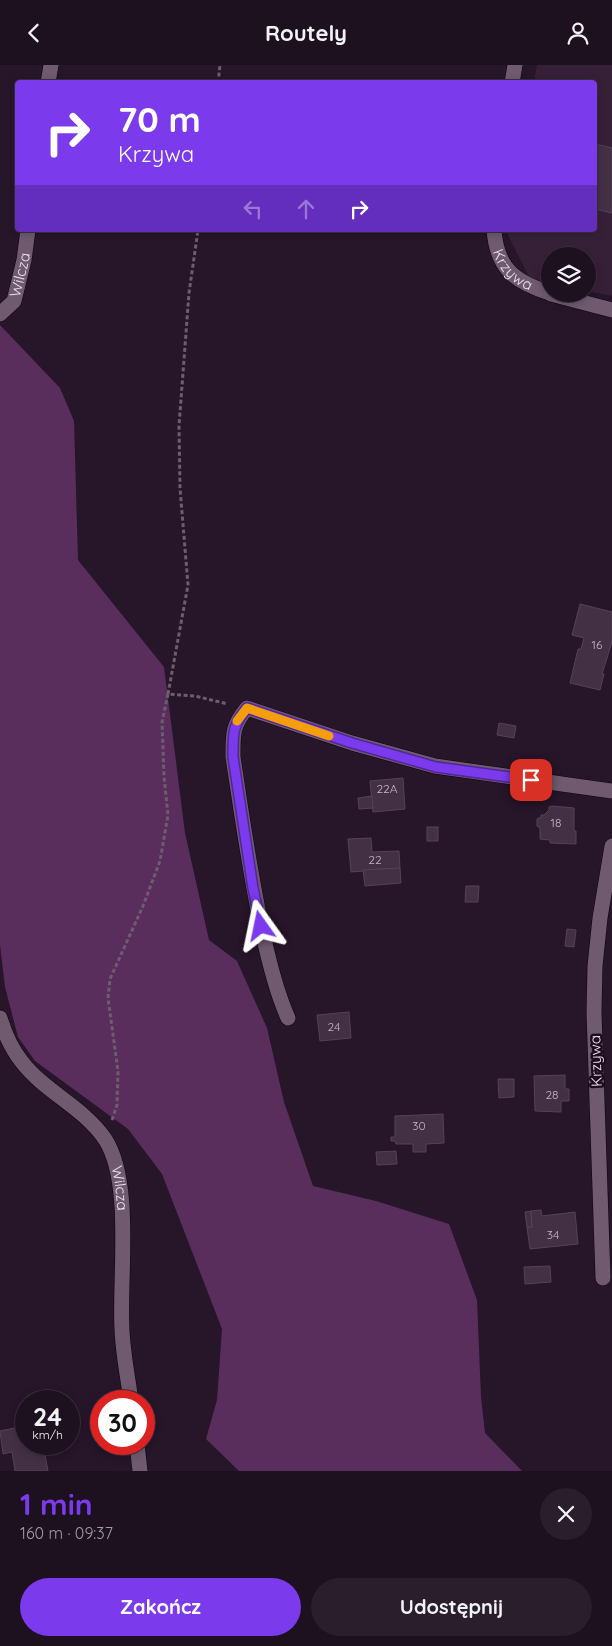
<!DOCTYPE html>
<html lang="pl">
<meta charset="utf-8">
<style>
body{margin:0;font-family:Quicksand,sans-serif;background:#2a1e2c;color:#f1f3f6;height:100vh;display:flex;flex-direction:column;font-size:19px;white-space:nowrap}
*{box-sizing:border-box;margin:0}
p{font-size:16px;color:#a09da4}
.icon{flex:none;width:28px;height:28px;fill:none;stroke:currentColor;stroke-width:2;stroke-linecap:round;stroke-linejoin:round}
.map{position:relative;height:1406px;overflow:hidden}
.side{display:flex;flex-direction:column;background:#1d101f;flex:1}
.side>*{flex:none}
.guide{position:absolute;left:15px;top:15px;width:582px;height:152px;border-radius:5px;box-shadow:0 2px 8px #0003,0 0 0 1px #3b303d;background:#7c3aed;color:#fff;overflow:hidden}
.fabs{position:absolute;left:541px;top:182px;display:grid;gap:10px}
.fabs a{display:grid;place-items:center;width:55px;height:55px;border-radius:50%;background:#1d101f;box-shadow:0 2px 8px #0003,0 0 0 1px #3b303d;font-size:25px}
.speed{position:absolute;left:15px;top:1325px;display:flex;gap:10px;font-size:25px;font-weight:700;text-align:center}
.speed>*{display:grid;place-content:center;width:65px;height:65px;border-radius:50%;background:#1d101f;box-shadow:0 2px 8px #0003,0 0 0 1px #3b303d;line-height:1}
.speed small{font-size:12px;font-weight:400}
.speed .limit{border:8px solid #d22;background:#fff;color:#111}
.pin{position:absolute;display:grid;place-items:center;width:42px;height:42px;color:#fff;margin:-21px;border-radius:10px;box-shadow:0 2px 8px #0006}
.me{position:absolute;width:55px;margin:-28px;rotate:348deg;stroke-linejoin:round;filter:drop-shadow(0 0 4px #0008)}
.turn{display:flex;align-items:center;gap:18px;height:105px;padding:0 20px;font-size:22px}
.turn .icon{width:65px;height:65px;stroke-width:2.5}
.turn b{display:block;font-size:35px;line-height:42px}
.lanes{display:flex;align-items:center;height:48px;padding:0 20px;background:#0003;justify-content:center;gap:25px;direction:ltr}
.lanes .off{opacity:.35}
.round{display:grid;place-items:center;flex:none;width:52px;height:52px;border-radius:26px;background:#2a1e2c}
.overview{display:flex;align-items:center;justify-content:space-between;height:85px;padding:0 20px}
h1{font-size:30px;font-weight:700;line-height:38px;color:#7c3aed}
.button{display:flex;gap:10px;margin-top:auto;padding:10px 20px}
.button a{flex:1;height:58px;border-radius:30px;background:#7c3aed;color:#fff;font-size:20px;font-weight:700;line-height:58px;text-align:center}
.button a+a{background:#2a1e2c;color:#f1f3f6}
header{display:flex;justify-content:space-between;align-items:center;height:65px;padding:0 20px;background:#1d101f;font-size:22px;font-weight:700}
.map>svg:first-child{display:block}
.built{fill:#362038}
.green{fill:#592e5d}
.building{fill:#433045;stroke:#564258}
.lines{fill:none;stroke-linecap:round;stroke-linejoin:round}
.minor-casing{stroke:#0f0211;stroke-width:16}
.path{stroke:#6d5d6e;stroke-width:3;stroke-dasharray:4 2.5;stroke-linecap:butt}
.minor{stroke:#6f5a70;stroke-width:15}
.route-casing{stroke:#51269a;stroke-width:12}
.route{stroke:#7c3aed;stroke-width:9}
.slow{stroke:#f59e0b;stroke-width:9}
.labels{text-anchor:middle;stroke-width:5;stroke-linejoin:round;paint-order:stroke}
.number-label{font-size:12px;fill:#c5b7c6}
.street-label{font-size:15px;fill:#f0e4f1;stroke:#1d0c1f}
</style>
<header><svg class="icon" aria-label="back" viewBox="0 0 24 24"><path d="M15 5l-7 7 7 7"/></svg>Routely<svg class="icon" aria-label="person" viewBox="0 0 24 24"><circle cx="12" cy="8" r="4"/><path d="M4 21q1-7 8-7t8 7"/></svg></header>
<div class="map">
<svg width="612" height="1406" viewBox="0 0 612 1406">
<rect width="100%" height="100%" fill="#271529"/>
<path class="built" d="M537,0H612V231L588,226V191H550V220L531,216L508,170L507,165H595V18L534,17Z"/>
<path class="green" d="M0,260L60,323L74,356L78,495L164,602L185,768L209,875L237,896L267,963L284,1037L313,1121L376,1136L449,1159L477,1235L481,1332L485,1368L522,1406H239L206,1374L217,1335L222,1264L162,1109L128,1064L35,996L18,972L5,922L0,880Z"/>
<g class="building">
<path d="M595,79L612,83V148L595,144Z"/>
<path d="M580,539L612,547V577L602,609H604L600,625L570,618L578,584H581L584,573L572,570Z"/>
<path d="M499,658L516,661L514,673L497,670Z"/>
<path d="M403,713L405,744L373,747L370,716Z"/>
<path d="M372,731L373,743L359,744L358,733Z"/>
<path d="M552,741L574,743V766H576V779L550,778V775L540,774V763L537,761V754L541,752V750H544L549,745V742Z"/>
<rect x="427" y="762" width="11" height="14"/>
<path d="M371,773L372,787L399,786L400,803L351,807L348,774Z"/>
<path d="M400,803L401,818L365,821L363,805Z"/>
<path d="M466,821H479L478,837H465Z"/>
<path d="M567,864L576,865L574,882L565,881Z"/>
<path d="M349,947L351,973L320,976L317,950Z"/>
<path d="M565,1010V1024H569V1036H561V1047L535,1046L534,1011Z"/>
<path d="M498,1014H514V1032L499,1033Z"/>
<path d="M443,1049L444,1078L426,1079V1087H413V1079H396L395,1076H391V1072H395V1051Z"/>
<path d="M396,1086L397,1099L377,1100L376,1087Z"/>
<path d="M541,1145L542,1151L575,1147L578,1179L530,1184L527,1162H532L531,1146Z"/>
<path d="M531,1146L532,1162H527L525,1147Z"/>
<path d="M550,1201L551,1217L525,1219L524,1202Z"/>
<path d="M19,1362L21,1369L26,1367V1379H43L48,1406H15L12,1387L3,1389L0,1366Z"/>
</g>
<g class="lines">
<defs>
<g id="minor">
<path d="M48,18L51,0"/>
<path d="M512,18L515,0"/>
<path id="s1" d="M494,165C497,204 515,217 550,228"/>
<path d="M551,229L612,245"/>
<path id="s2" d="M0,249L14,236L24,195L28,165"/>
<path id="s3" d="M0,953C5,969 12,985 22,997C45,1027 83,1042 105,1074C133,1117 119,1213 122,1265C123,1289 128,1313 131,1336"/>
<path d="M288,953C276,926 269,897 263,869C250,810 242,751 233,692C233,669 232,661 247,643L352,678L435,701L612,726"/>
<path d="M603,1213L594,947L595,901L600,853L612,781"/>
<path d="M137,1379L140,1406"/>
</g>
</defs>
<use href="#minor" class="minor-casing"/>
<g class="path">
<path d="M218,18L220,0"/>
<path d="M168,629L188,520L180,423L179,361L189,228L198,165"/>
<path d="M112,1055L117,1040L118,1006L108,933L110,914L143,841L160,796L168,750L164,712L162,657L168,629L195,631L228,639"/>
</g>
<use href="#minor" class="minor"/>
</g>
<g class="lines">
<defs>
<path id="route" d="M261,861L253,823L233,692C233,669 232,661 247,643L352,678L436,702L531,715"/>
</defs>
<use href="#route" class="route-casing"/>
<use href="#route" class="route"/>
<path class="slow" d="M237,656L247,643L329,671"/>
</g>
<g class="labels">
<g class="number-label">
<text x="597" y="584">16</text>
<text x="387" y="728">22A</text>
<text x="556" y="762">18</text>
<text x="375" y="799">22</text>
<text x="334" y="966">24</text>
<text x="552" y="1034">28</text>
<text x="419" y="1065">30</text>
<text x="553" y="1174">34</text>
</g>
<g class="street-label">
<text dy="5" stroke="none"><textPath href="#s1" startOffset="46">Krzywa</textPath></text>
<text dy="5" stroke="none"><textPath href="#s2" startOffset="46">Wilcza</textPath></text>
<text transform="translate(596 996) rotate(-92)" y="5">Krzywa</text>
<text dy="5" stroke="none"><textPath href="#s3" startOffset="215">Wilcza</textPath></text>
</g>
</g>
</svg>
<div class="fabs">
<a><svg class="icon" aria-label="layers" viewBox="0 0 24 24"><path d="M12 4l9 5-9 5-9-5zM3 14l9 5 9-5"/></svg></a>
</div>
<div class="speed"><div>24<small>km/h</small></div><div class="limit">30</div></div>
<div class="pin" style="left:531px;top:715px;background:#d93025"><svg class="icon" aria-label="arrive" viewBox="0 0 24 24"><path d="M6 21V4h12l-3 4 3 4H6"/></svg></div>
<svg class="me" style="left:261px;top:861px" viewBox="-20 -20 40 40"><path d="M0-17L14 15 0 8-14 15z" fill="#7c3aed" stroke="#fff" stroke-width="4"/></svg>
<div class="guide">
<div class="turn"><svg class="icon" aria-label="right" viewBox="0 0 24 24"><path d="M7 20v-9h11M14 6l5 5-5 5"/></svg><div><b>70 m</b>Krzywa</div></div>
<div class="lanes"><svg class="icon off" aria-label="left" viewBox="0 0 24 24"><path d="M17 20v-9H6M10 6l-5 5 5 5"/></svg><svg class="icon off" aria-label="ahead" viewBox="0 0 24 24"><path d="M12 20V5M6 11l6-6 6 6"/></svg><svg class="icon" aria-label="right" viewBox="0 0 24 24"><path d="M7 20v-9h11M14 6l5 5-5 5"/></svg></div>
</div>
</div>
<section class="side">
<div class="overview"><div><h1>1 min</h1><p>160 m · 09:37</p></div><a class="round"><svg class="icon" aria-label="close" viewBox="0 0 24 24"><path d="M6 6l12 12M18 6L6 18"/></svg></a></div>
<div class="button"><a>Zakończ</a><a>Udostępnij</a></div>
</section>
